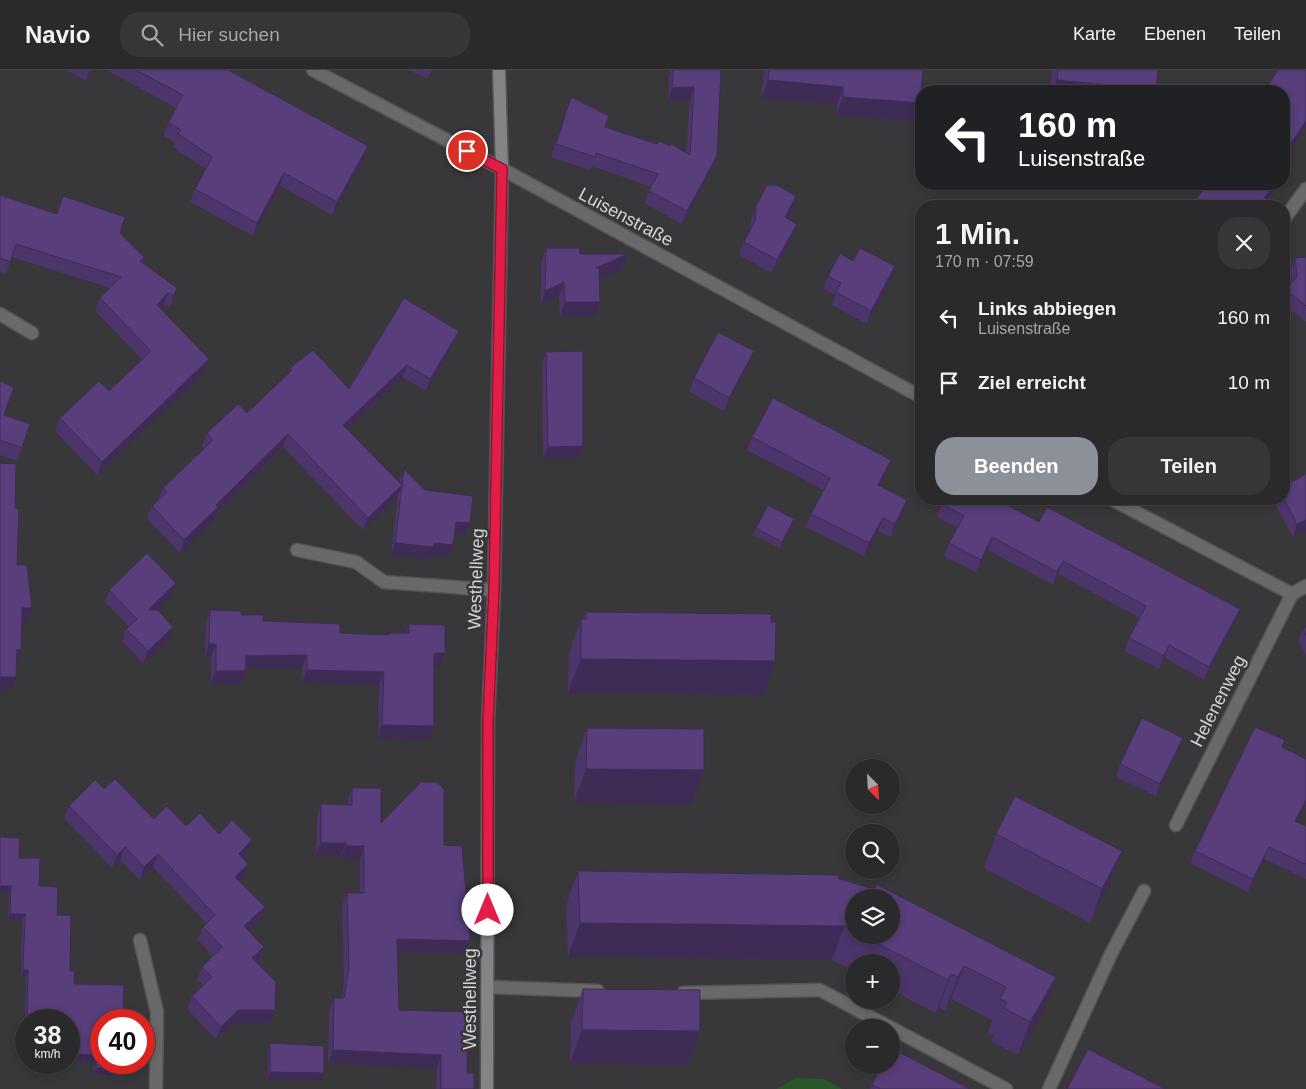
<!DOCTYPE html>
<html lang="de">
<meta charset="utf-8">
<style>
body{margin:0;font-family:Helvetica,sans-serif;background:#363537;color:#f1f3f6;height:100vh;display:flex;flex-direction:column;font-size:19px;white-space:nowrap}
*{box-sizing:border-box;margin:0}
p{font-size:16px;color:#a5a6a9}
.icon{flex:none;width:28px;height:28px;fill:none;stroke:currentColor;stroke-width:2;stroke-linecap:round;stroke-linejoin:round}
.map{position:relative;flex:1;overflow:hidden}
.drawer{position:absolute;left:915px;top:130px;width:375px;height:305px;display:flex;flex-direction:column;background:#2a292b;border-radius:20px;box-shadow:0 2px 8px #0003,0 0 0 1px #464547}
.drawer>*{flex:none}
.top-card{position:absolute;left:915px;top:15px;width:375px;height:105px;border-radius:20px;box-shadow:0 2px 8px #0003,0 0 0 1px #464547;background:#202124;color:#fff;overflow:hidden}
.needle{width:32px;rotate:156deg}
.controls{position:absolute;left:845px;top:689px;display:grid;gap:10px}
.controls a{display:grid;place-items:center;width:55px;height:55px;border-radius:50%;background:#2a292b;box-shadow:0 2px 8px #0003,0 0 0 1px #464547;font-size:25px}
.speed{position:absolute;left:15px;top:939px;display:flex;gap:10px;font-size:25px;font-weight:700;text-align:center}
.speed>*{display:grid;place-content:center;width:65px;height:65px;border-radius:50%;background:#2a292b;box-shadow:0 2px 8px #0003,0 0 0 1px #464547;line-height:1}
.speed small{font-size:12px;font-weight:400}
.speed .limit{border:8px solid #d22;background:#fff;color:#111}
.pin{position:absolute;display:grid;place-items:center;width:42px;height:42px;color:#fff;margin:-21px;border:2px solid #fff;border-radius:50%;box-shadow:0 1px 5px #0007}
.me{position:absolute;width:55px;margin:-28px;rotate:0deg;stroke-linejoin:round;filter:drop-shadow(0 0 4px #0008)}
.turn{display:flex;align-items:center;gap:18px;height:105px;padding:0 20px;font-size:22px}
.turn .icon{width:65px;height:65px;stroke-width:2.5}
.turn b{display:block;font-size:35px;line-height:42px}
.round{display:grid;place-items:center;flex:none;width:52px;height:52px;border-radius:20px;background:#363537}
.summary{display:flex;align-items:center;justify-content:space-between;height:85px;padding:0 20px}
h1{font-size:30px;font-weight:700;line-height:38px}
.primary-button{display:flex;gap:10px;margin-top:auto;padding:10px 20px}
.primary-button a{flex:1;height:58px;border-radius:20px;background:#8c9099;color:#fff;font-size:20px;font-weight:700;line-height:58px;text-align:center}
.primary-button a+a{background:#363537;color:#f1f3f6}
ul{padding:0;list-style:none}
li{display:flex;align-items:center;gap:15px;height:65px;padding:0 20px}
li div{flex:1}
li b{display:block;font-size:19px}
li em{font-style:normal}
header{display:flex;align-items:center;gap:30px;box-sizing:border-box;height:70px;padding:0 25px;background:#2a292b;border-bottom:1px solid #464547}
header strong{font-size:24px}
nav{display:flex;gap:28px;margin-inline-start:auto;font-size:18px}
.search{width:350px;height:45px;background:#363537;display:flex;align-items:center;gap:12px;box-sizing:border-box;padding:0 18px;border-radius:20px;color:#a5a6a9;font-size:19px}
.map>svg:first-child{display:block}
.green{fill:#295828}
.lines{fill:none;stroke-linecap:round;stroke-linejoin:round}
.street-casing{stroke:#545355;stroke-width:15}
.secondary-casing{stroke:#545355;stroke-width:15}
.street{stroke:#69696a;stroke-width:12}
.secondary{stroke:#848486;stroke-width:12}
.wall{fill:#4c356a;fill-rule:evenodd}
.shaded-wall{fill:#3e2b56}
.building{fill:#583e7b;stroke:#3e2b56}
.route-casing{stroke:#92132f;stroke-width:12}
.route{stroke:#e11d48;stroke-width:9}
.labels{text-anchor:middle;stroke-width:5;stroke-linejoin:round;paint-order:stroke}
.street-label{font-size:18px;fill:#d4d3d5;stroke:#383739}
</style>
<header>
<strong>Navio</strong>
<div class="search"><svg class="icon" aria-label="search" viewBox="0 0 24 24"><circle cx="10" cy="10" r="6"/><path d="M15 15l6 6"/></svg>Hier suchen</div>
<nav><a>Karte</a><a>Ebenen</a><a>Teilen</a></nav>
</header>
<div class="map">
<svg width="1306" height="1019" viewBox="0 0 1306 1019">
<rect width="100%" height="100%" fill="#383739"/>
<path class="green" d="M796,1008L824,1009L842,1019H776Z"/>
<g class="lines">
<defs>
<g id="street">
<path d="M313,0L502,99L921,327"/>
<path d="M1284,149L1306,119"/>
<path d="M0,244L32,263"/>
<path d="M1111,429L1292,524"/>
<path d="M297,480L356,492L384,512L494,520"/>
<path d="M1292,524L1306,516"/>
<path d="M1176,755L1292,524"/>
<path d="M140,870L157,942L156,1019"/>
<path d="M487,917L598,921"/>
<path d="M683,923L820,920L1006,1019"/>
<path d="M1049,1019L1111,884L1144,821"/>
</g>
<path id="secondary" d="M487,1019L488,651L494,520L502,99L499,0"/>
</defs>
<use href="#street" class="street-casing"/>
<use href="#secondary" class="secondary-casing"/>
<use href="#street" class="street"/>
<use href="#secondary" class="secondary"/>
</g>
<g class="wall">
<path d="M66,0H92L86,11Z"/>
<path d="M107,0H228L368,76L363,90L332,145L280,116L253,166L190,132L195,119L206,99L173,77L175,72L163,66L168,53L176,38Z"/>
<path d="M408,0H432L427,9Z"/>
<path d="M671,0H721L717,86L712,99L682,154L644,133L651,117L592,96L590,100L551,87L571,27L605,57L657,74L670,76L686,83L690,30L668,31L669,6Z"/>
<path d="M764,0H923L920,33L914,51L836,45L837,35L761,28Z"/>
<path d="M1052,0H1158L1156,20V21H1050Z"/>
<path d="M1278,114L1263,136H1192Z"/>
<path d="M0,125L57,144L63,126L120,163L144,187L142,192L177,218L170,237L163,235L160,238L209,289L204,302L97,405L55,361L60,348L109,321L142,289L95,241L100,228L110,218L12,187L6,204L0,202Z"/>
<path d="M796,126L792,140L787,148L792,167L772,203L739,185L744,172L750,160L751,149L756,136Z"/>
<path d="M546,178L580,184H628L623,198L599,208L595,246H560L559,226L541,234V192Z"/>
<path d="M1306,187V252L1284,234V226L1286,220L1292,213L1291,201L1295,188Z"/>
<path d="M853,191L891,209L867,254L832,235L835,225L823,219L828,206Z"/>
<path d="M459,261L454,273L426,321L402,307L347,359L399,413L404,399L465,465L455,464L453,475L449,486L430,485L429,489L391,485L398,426L397,428L363,460L283,377L217,442L214,450L180,483L147,449L152,436L158,430L163,418L204,378L202,376L207,363L247,343L289,303L290,298L349,319Z"/>
<path d="M546,282L583,376L579,388H543L542,293Z"/>
<path d="M749,294L724,341L689,322L694,308Z"/>
<path d="M0,311L4,345L30,354L17,391L0,385Z"/>
<path d="M752,367L891,390L886,403L880,416L902,443L890,467L878,461L864,486L806,457L811,444L824,420L747,380Z"/>
<path d="M1306,404V460L1293,467L1274,432L1275,429H1284Z"/>
<path d="M942,434L1235,552L1204,610L1165,588L1159,599L1124,581L1129,568L1140,548L1058,504L1053,515L988,480L976,502L944,486L949,473L957,457L937,447Z"/>
<path d="M791,456L780,478L753,465L756,458Z"/>
<path d="M109,520L172,525L156,540L169,569L143,593L122,571L126,559L129,557L105,532Z"/>
<path d="M210,540L241,545L263,551L340,563L388,565L389,563H406L409,554L445,583L440,596L434,595V656L429,669L378,668L379,615L302,612V598H245L241,614L211,613V586L205,587L206,553Z"/>
<path d="M586,542L775,591L763,625L568,622L569,583L581,549H583Z"/>
<path d="M1306,557V586L1298,571L1303,559Z"/>
<path d="M587,658L704,700L691,734L574,732L575,692Z"/>
<path d="M1285,670L1282,677L1306,689V733L1297,752L1306,756V809L1264,789L1248,822L1190,793L1195,781Z"/>
<path d="M1178,680L1156,726L1116,707L1120,694Z"/>
<path d="M352,718L381,753L444,775L465,883L397,882L399,940L467,1003L474,1019H436L437,998L328,993L329,941L334,928H342L344,911L342,835L347,823H360V789L341,788V786L316,785L317,747L321,734L348,735V730Z"/>
<path d="M104,719L154,749L219,764L247,783L243,788L244,807L239,811L260,850L248,860L264,877L260,889L256,893L275,940L270,953H234L216,969L187,939L192,926L203,915L197,910L202,897L213,886L198,870L203,857L206,853L153,797L140,810L120,790L112,798L64,748L69,736Z"/>
<path d="M996,764L1109,814L1090,853L984,798Z"/>
<path d="M19,788L39,816L57,845L70,901L74,914L122,998L119,1005H93L94,992L69,991V950H26V962H24L26,907H21L22,851H8L9,823Z"/>
<path d="M578,801L839,809L1056,907L1044,940L1018,985L991,972L994,965L988,963L992,950L951,929L945,941L939,937L936,943L891,920V892H854V901L832,890L568,886L566,835ZM854,828L891,865H854Z"/>
<path d="M583,919L700,961L687,995L570,993L571,953Z"/>
<path d="M270,973L321,1010L268,1009V980Z"/>
<path d="M872,1014L970,1019H870Z"/>
</g>
<g class="shaded-wall">
<path d="M90,0H92L86,11Z"/>
<path d="M768,10L843,17L837,35L761,28Z"/>
<path d="M1057,10L1156,20V21H1053Z"/>
<path d="M694,17L690,30L668,31L672,18Z"/>
<path d="M843,27L920,33L914,51L836,45Z"/>
<path d="M1306,51V56L1284,90L1285,82Z"/>
<path d="M368,76L363,90L332,145L337,132Z"/>
<path d="M717,86L712,99L682,154L687,141Z"/>
<path d="M1292,87L1287,99L1284,104V99Z"/>
<path d="M284,103L280,116L253,166L257,153Z"/>
<path d="M1274,114H1278L1263,136H1260L1261,133Z"/>
<path d="M796,126L792,140L780,161L785,147Z"/>
<path d="M797,154L792,167L772,203L777,190Z"/>
<path d="M628,184L623,198L592,212L596,198Z"/>
<path d="M895,196L891,209L867,254L871,241Z"/>
<path d="M564,212L559,226L541,234L545,221Z"/>
<path d="M168,223L163,235L152,248L157,235Z"/>
<path d="M565,232H600L595,246H560Z"/>
<path d="M459,261L454,273L426,321L430,309Z"/>
<path d="M754,281L749,294L724,341L729,328Z"/>
<path d="M209,289L204,302L97,405L102,392Z"/>
<path d="M407,295L402,307L338,367L343,355Z"/>
<path d="M288,364L283,377L217,442L214,450L180,483L184,470L216,435Z"/>
<path d="M583,376L579,388H543L548,377Z"/>
<path d="M891,390L886,403L874,428L878,415Z"/>
<path d="M402,415L397,428L363,460L368,448Z"/>
<path d="M907,430L902,443L890,467L895,454Z"/>
<path d="M883,448L878,461L864,486L869,473Z"/>
<path d="M794,449L791,456L780,478L782,472Z"/>
<path d="M1306,450V460L1293,467L1297,454Z"/>
<path d="M456,452L470,453L465,465L452,464Z"/>
<path d="M992,467L988,480L976,502L981,490Z"/>
<path d="M395,473H434L453,475L449,486L430,485L429,489L391,485Z"/>
<path d="M1063,491L1058,504L1053,515L1057,502Z"/>
<path d="M176,513L172,525L144,552L148,540Z"/>
<path d="M22,538H32L27,551L18,550Z"/>
<path d="M1240,539L1235,552L1204,610L1209,597Z"/>
<path d="M173,557L169,569L143,593L148,581Z"/>
<path d="M209,574H216L211,586L205,587Z"/>
<path d="M1169,575L1165,588L1159,599L1164,586Z"/>
<path d="M17,579L21,580L17,592Z"/>
<path d="M434,583H445L440,596L430,595Z"/>
<path d="M307,585L302,598H241L246,586Z"/>
<path d="M581,589L775,591L763,625L568,622Z"/>
<path d="M307,600L384,602L379,615L302,612Z"/>
<path d="M216,601H245L241,614L211,613Z"/>
<path d="M0,607H16L11,620H0Z"/>
<path d="M382,655L434,656L429,669L378,668Z"/>
<path d="M1183,668L1178,680L1156,726L1160,714Z"/>
<path d="M586,699L704,700L691,734L574,732Z"/>
<path d="M1306,730V733L1291,764L1295,751Z"/>
<path d="M252,770L247,783L234,797L239,784Z"/>
<path d="M321,773H346L341,786L316,785Z"/>
<path d="M346,776H364L360,789L341,788Z"/>
<path d="M125,777L120,790L112,798L117,785Z"/>
<path d="M1269,777L1264,789L1248,822L1253,809Z"/>
<path d="M1122,781L1109,814L1090,853L1102,819Z"/>
<path d="M158,784L153,797L140,810L144,797Z"/>
<path d="M248,794L244,807L231,820L235,807Z"/>
<path d="M0,816H11L9,823H0Z"/>
<path d="M265,837L260,850L240,869L244,856Z"/>
<path d="M10,844H25L22,851H8Z"/>
<path d="M580,853L844,856L832,890L568,886Z"/>
<path d="M397,869L470,871L465,883L392,882Z"/>
<path d="M264,877L260,889L247,901L252,888Z"/>
<path d="M964,896L951,929L945,941L958,907Z"/>
<path d="M23,900H28L26,907H21Z"/>
<path d="M951,904L939,937L936,943L948,910Z"/>
<path d="M1056,907L1044,940L1018,985L1030,952Z"/>
<path d="M238,940H275L270,953H234L216,969L221,957Z"/>
<path d="M582,960L700,961L687,995L570,993Z"/>
<path d="M333,980L441,985L437,998L328,993Z"/>
<path d="M69,984L96,985L94,992L69,991Z"/>
<path d="M96,998H122L119,1005H93Z"/>
<path d="M270,1002L324,1003L321,1010L268,1009Z"/>
</g>
<g class="building">
<path d="M136,0H228L368,76L337,132L284,103L257,153L195,119L212,87L178,64L181,60L168,53L183,25Z"/>
<path d="M673,0H721L717,86L687,141L649,121L658,104L596,83L595,87L556,74L571,27L609,46L605,57L657,74L659,71L670,76L671,74L690,85L694,17L672,18Z"/>
<path d="M769,0H923L920,33L843,27V17L768,10Z"/>
<path d="M1058,0H1158L1156,20L1057,10Z"/>
<path d="M1278,0H1306V51L1285,82L1292,87L1284,99V21H1264Z"/>
<path d="M1207,114H1274L1261,133L1258,131L1254,136H1192Z"/>
<path d="M767,115H777L796,126L785,147L797,154L777,190L744,172L755,151L756,136Z"/>
<path d="M0,125L57,144L63,126L125,147L120,163L144,187L140,191L177,218L174,225L168,223L157,235L209,289L102,392L60,348L99,311L109,321L151,281L100,228L121,207L16,174L10,192L0,188Z"/>
<path d="M546,178H580V184H628L596,198H599L600,232H565L564,212L545,221Z"/>
<path d="M860,178L895,196L871,241L836,222L841,213L828,206L840,183L853,191Z"/>
<path d="M1306,187V236L1286,220L1297,206L1295,188Z"/>
<path d="M404,228L459,261L430,309L407,295L343,355L402,415L368,448L288,364L216,435L218,437L184,470L152,436L167,422L163,418L213,370L207,363L238,334L247,343L292,300L290,298L313,280L349,319Z"/>
<path d="M718,262L754,281L729,328L694,308Z"/>
<path d="M583,281V376L548,377L546,282Z"/>
<path d="M0,311L14,317L4,345L30,354L22,378L0,370Z"/>
<path d="M773,328L891,390L878,415L907,430L895,454L883,448L869,473L811,444L830,408L752,367Z"/>
<path d="M0,393L16,394L15,438L19,439L17,495H27L32,538H22L21,580L17,579L16,607H0Z"/>
<path d="M404,399L425,420L473,426L470,453L456,452L453,475L434,473L433,477L395,473Z"/>
<path d="M1306,404V450L1297,454L1284,429V416Z"/>
<path d="M945,429H996L1039,452L1047,437L1240,539L1209,597L1169,575L1164,586L1129,568L1146,536L1063,491L1057,502L992,467L981,490L949,473L964,446L942,434Z"/>
<path d="M768,435L794,449L782,472L756,458Z"/>
<path d="M147,483L176,513L148,540H158L173,557L148,581L126,559L137,549L109,520Z"/>
<path d="M210,540L241,541V545H263V551L340,554V563L389,565V563H409V554L445,555V583H434V656L382,655L384,602L307,600V585L246,586L245,601H216V574H209Z"/>
<path d="M586,542L771,544V552H776L775,591L581,589V549H586Z"/>
<path d="M1306,557V565L1303,559Z"/>
<path d="M1142,648L1183,668L1160,714L1120,694Z"/>
<path d="M1255,657L1285,670L1282,677L1306,689V730L1295,751L1306,756V794L1269,777L1253,809L1195,781Z"/>
<path d="M587,658L704,659V700L586,699Z"/>
<path d="M115,709L154,749L167,736L186,756L200,743L219,764L232,750L252,770L239,784L248,794L235,807L265,837L244,856L264,877L252,888L276,912L275,940H238L221,957L192,926L212,907L202,897L222,877L203,857L215,845L158,784L144,797L125,777L117,785L69,736L95,710L104,719Z"/>
<path d="M421,712H437L444,719V775L462,776L470,871L397,869L399,940L468,942L467,1003H474V1019H441V985L333,980L334,928H344L349,898L347,823H364V776H346V773H321V734L352,735V718H381V753Z"/>
<path d="M1015,726L1122,781L1102,819L996,764Z"/>
<path d="M0,767L20,768L19,788H40L39,816L58,817L57,845H71L70,901H75L74,914L124,915L123,950H101V992H122V998H96V985L69,984V950H27L28,900H23L25,844H10L11,816H0Z"/>
<path d="M578,801L838,805L839,809L874,819L876,814L1056,907L1030,952L1004,938L1007,932L1000,929L1006,917L964,896L958,907L951,904L948,910L861,865H891V828H854V861L844,856L580,853Z"/>
<path d="M583,919L700,920V961L582,960Z"/>
<path d="M270,973L324,976V1003L270,1002Z"/>
<path d="M891,978L970,1019H880L872,1014L882,995H891Z"/>
<path d="M1088,979L1165,1019H1067Z"/>
</g>
<g class="lines">
<defs>
<path id="route" d="M467,81L502,99L494,520L488,651V840"/>
</defs>
<use href="#route" class="route-casing"/>
<use href="#route" class="route"/>
</g>
<g class="labels">
<g class="street-label">
<text transform="translate(626 147) rotate(28)" y="6">Luisenstraße</text>
<text transform="translate(476 509) rotate(-88)" y="6">Westhellweg</text>
<text transform="translate(1218 631) rotate(-63)" y="6">Helenenweg</text>
<text transform="translate(470 929) rotate(-90)" y="6">Westhellweg</text>
</g>
</g>
</svg>
<div class="controls">
<a><svg class="needle" viewBox="-14 -14 28 28"><path d="M0-13l5 13h-10z" fill="#e53935"/><path d="M0 13l5-13h-10z" fill="#a5a6a9"/></svg></a>
<a><svg class="icon" aria-label="search" viewBox="0 0 24 24"><circle cx="10" cy="10" r="6"/><path d="M15 15l6 6"/></svg></a>
<a><svg class="icon" aria-label="layers" viewBox="0 0 24 24"><path d="M12 4l9 5-9 5-9-5zM3 14l9 5 9-5"/></svg></a>
<a>+</a>
<a>−</a>
</div>
<div class="speed"><div>38<small>km/h</small></div><div class="limit">40</div></div>
<div class="pin" style="left:467px;top:81px;background:#d93025"><svg class="icon" aria-label="arrive" viewBox="0 0 24 24"><path d="M6 21V4h12l-3 4 3 4H6"/></svg></div>
<svg class="me" style="left:488px;top:840px" viewBox="-20 -20 40 40"><circle r="19" fill="#fff"/><path d="M0-13L10 11 0 6-10 11z" fill="#e11d48"/></svg>
<div class="top-card">
<div class="turn"><svg class="icon" aria-label="left" viewBox="0 0 24 24"><path d="M17 20v-9H6M10 6l-5 5 5 5"/></svg><div><b>160 m</b>Luisenstraße</div></div>
</div>
<section class="drawer">
<div class="summary"><div><h1>1 Min.</h1><p>170 m · 07:59</p></div><a class="round"><svg class="icon" aria-label="close" viewBox="0 0 24 24"><path d="M6 6l12 12M18 6L6 18"/></svg></a></div>
<ul>
<li><svg class="icon" aria-label="left" viewBox="0 0 24 24"><path d="M17 20v-9H6M10 6l-5 5 5 5"/></svg><div><b>Links abbiegen</b><p>Luisenstraße</p></div><em>160 m</em></li>
<li><svg class="icon" aria-label="arrive" viewBox="0 0 24 24"><path d="M6 21V4h12l-3 4 3 4H6"/></svg><div><b>Ziel erreicht</b></div><em>10 m</em></li>
</ul>
<div class="primary-button"><a>Beenden</a><a>Teilen</a></div>
</section>
</div>
